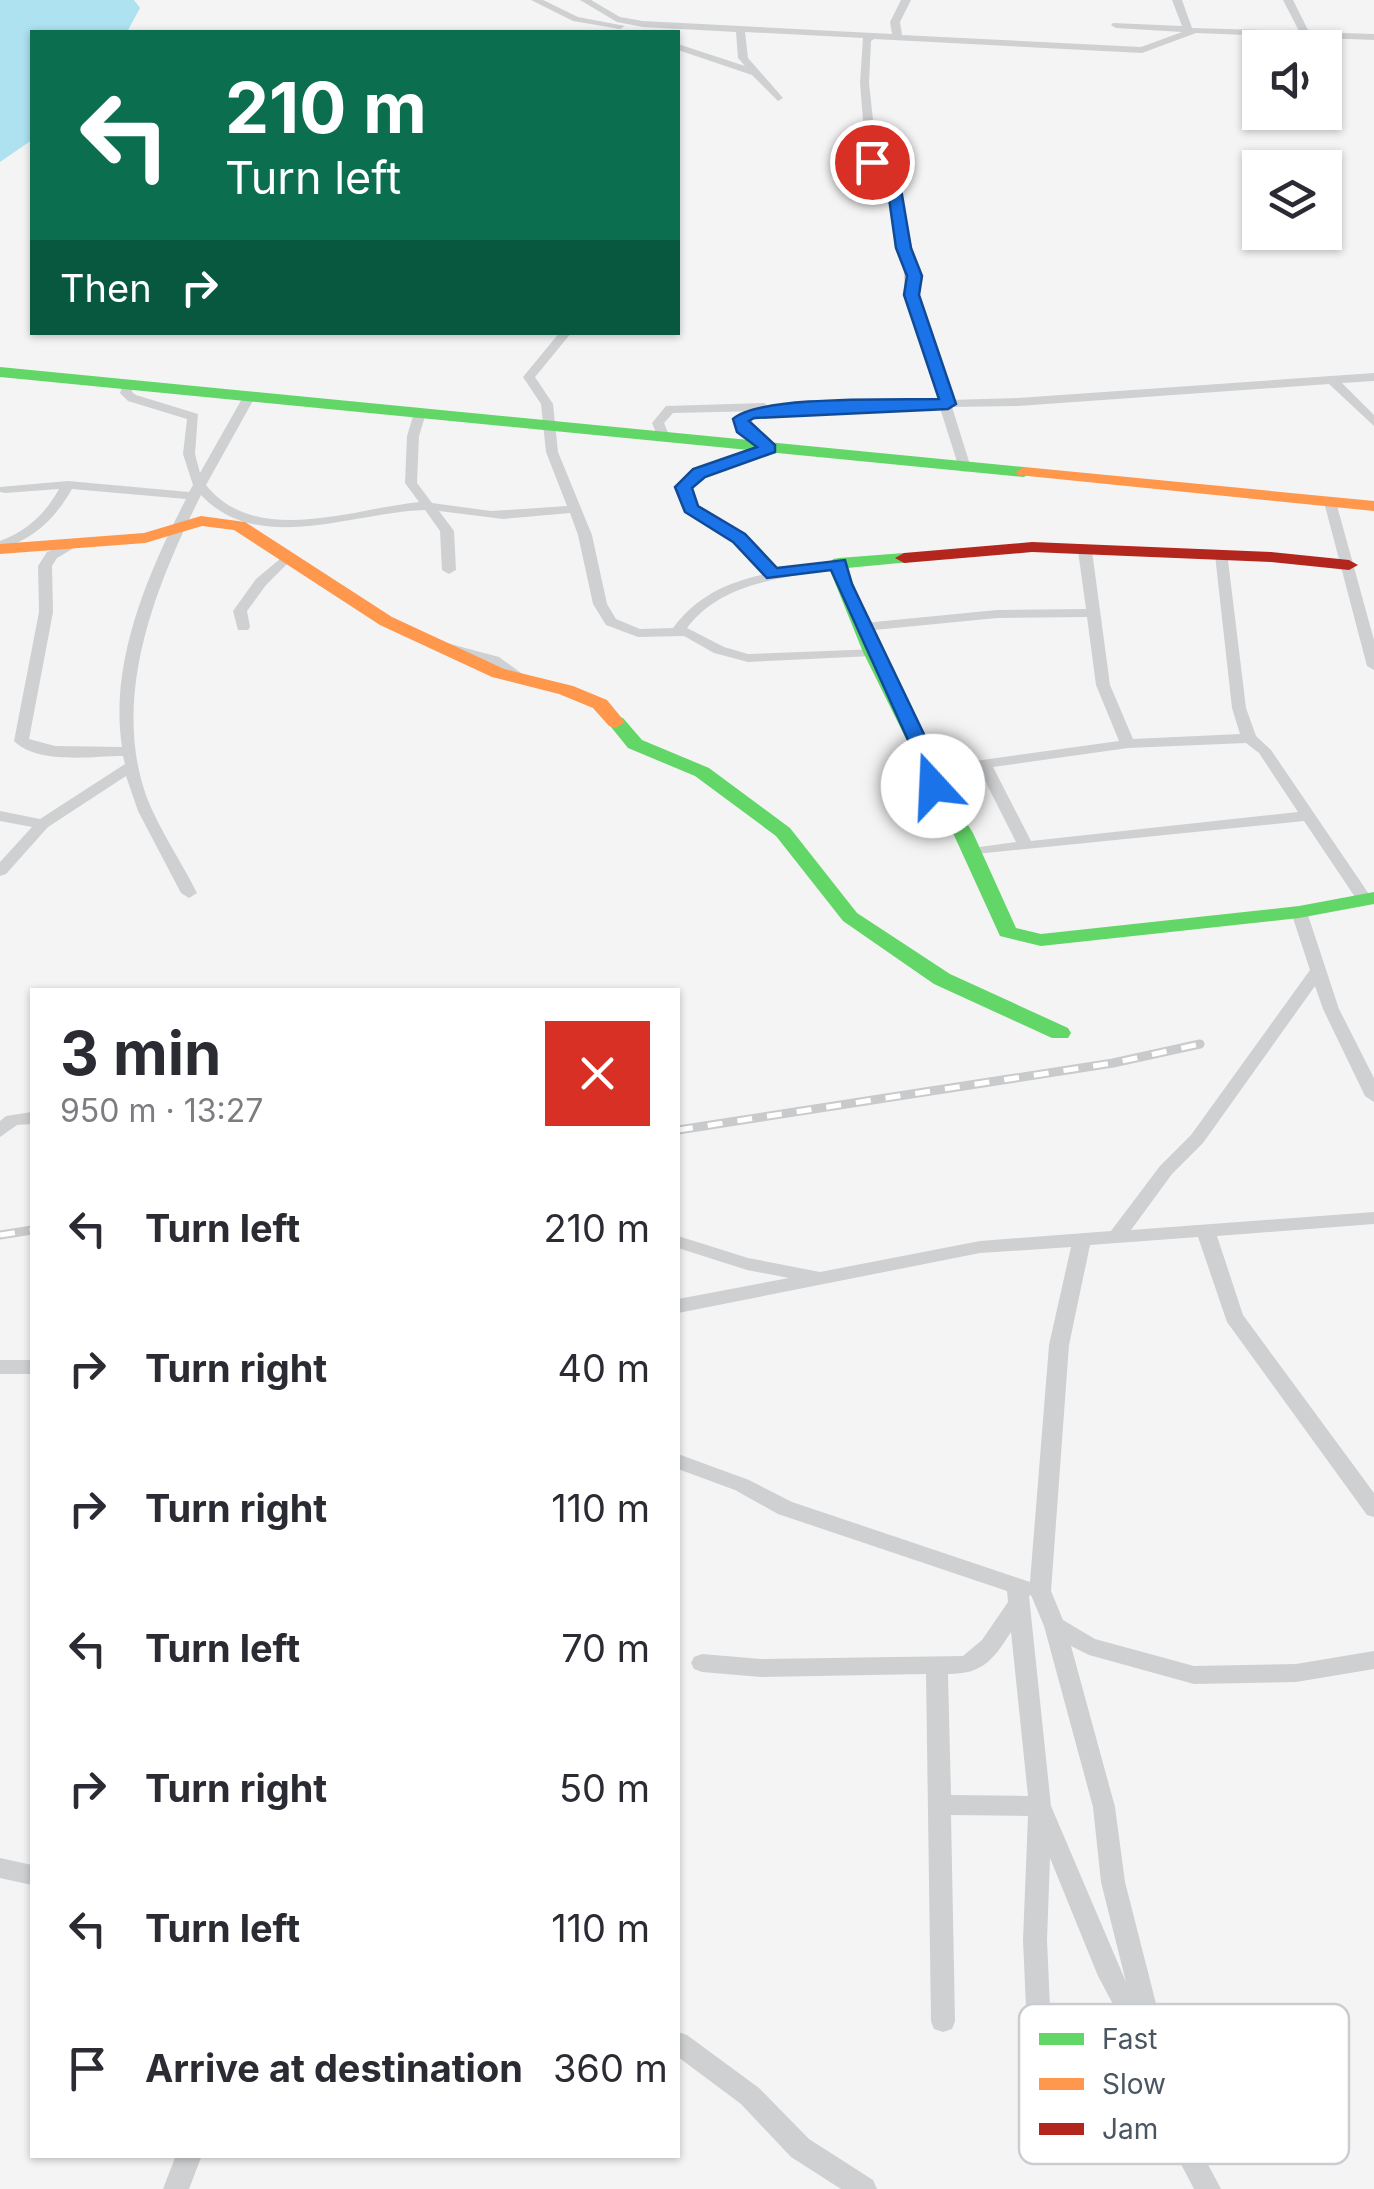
<!DOCTYPE html>
<meta charset="utf-8">
<style>
body{margin:0;font-family:Inter,sans-serif;background:#f7f7f7;color:#2b2b33;height:100vh;display:flex;flex-direction:column;font-size:38px;white-space:nowrap}
*{box-sizing:border-box;margin:0}
p{font-size:32px;color:#7c7c81}
.icon{flex:none;width:55px;height:55px;fill:none;stroke:currentColor;stroke-width:2;stroke-linecap:round;stroke-linejoin:round}
.map{position:relative;flex:1;overflow:hidden}
.panel{position:absolute;left:30px;top:988px;width:650px;height:1170px;display:flex;flex-direction:column;background:#fff;border-radius:0px;box-shadow:0 2px 8px #0004}
.panel>*{flex:none}
.hud{position:absolute;left:30px;top:30px;width:650px;height:305px;border-radius:0px;box-shadow:0 2px 8px #0004;background:#0b6e4f;color:#fff;overflow:hidden}
.fabs{position:absolute;left:1242px;top:30px;display:grid;gap:20px}
.fabs a{display:grid;place-items:center;width:100px;height:100px;border-radius:0px;background:#fff;box-shadow:0 2px 8px #0004;font-size:50px}
.pin{position:absolute;display:grid;place-items:center;width:85px;height:85px;color:#fff;margin:-42px;border:5px solid #fff;border-radius:50%;box-shadow:0 2px 10px #0007}
.me{position:absolute;width:110px;margin:-55px;rotate:340deg;stroke-linejoin:round;filter:drop-shadow(0 0 8px #0008)}
.turn{display:flex;align-items:center;gap:35px;height:210px;padding:0 30px;font-size:45px}
.turn .icon{width:130px;height:130px;stroke-width:2.5}
.turn b{display:block;font-size:70px;line-height:85px}
.then{display:flex;align-items:center;height:95px;padding:0 30px;background:#0003;gap:20px;font-size:38px}
.round{display:grid;place-items:center;flex:none;width:105px;height:105px;border-radius:0px;background:#f7f7f7}
.head{display:flex;align-items:center;justify-content:space-between;height:170px;padding:0 30px}
h1{font-size:60px;font-weight:700;line-height:75px}
ul{padding:0;list-style:none}
li{display:flex;align-items:center;gap:30px;height:140px;padding:0 30px}
li div{flex:1}
li b{display:block;font-size:38px}
li em{font-style:normal}
.map>svg:first-child{display:block}
.water{fill:#aee2f0}
.lines{fill:none;stroke-linecap:round;stroke-linejoin:round}
.street{fill:#ced0d2;fill-rule:evenodd}
.fast{fill:#63d668;fill-rule:evenodd}
.slow{fill:#ff974d;fill-rule:evenodd}
.jam{fill:#b3261e;fill-rule:evenodd}
.rail-casing{stroke:#c9cacc;stroke-width:9}
.rail{stroke:#fff;stroke-width:5;stroke-dasharray:15;stroke-linecap:butt}
.route{fill:#1a73e8;stroke:#114b97;stroke-width:2.5}
.key{fill:#fff;stroke:#c9ccd0;stroke-width:2.5}
.key-label{font-size:28px;fill:#4a5661}
</style>
<div class="map">
<svg width="1374" height="2189" viewBox="0 0 1374 2189">
<rect width="100%" height="100%" fill="#f4f4f4"/>
<path class="water" d="M0,0H134L140,8L127,32H32V140L0,162Z"/>
<g class="lines">
<g class="street">
<path d="M531,0H543L578,17L625,26L620,29L573,21Z"/>
<path d="M580,0H591L620,17L643,21L892,34L890,22L901,0H911L900,22L902,35L1141,47L1182,32L1116,28L1111,25L1113,23L1182,26L1172,0H1182L1192,28L1299,31L1283,0H1293L1309,32L1374,34V40L1196,33L1142,53L874,39L871,41L869,83L877,157L879,164L894,176L900,188L914,257L917,295L950,400L1018,398L1374,373V381L1342,383L1374,415V426L1329,384L1018,406L952,407L971,468L965,472L959,468L940,408L794,412L748,421L749,427L775,448L703,476L690,488L697,507L744,535L778,571L839,559L846,563L844,566C789,579 724,579 687,628L724,647L748,654L877,649V655L872,656L748,662L714,653L684,636L638,637L606,625L593,604L578,535L570,513L503,519L439,511L454,531L456,570L449,574L442,570L440,531L425,510C353,512 258,556 201,495C156,585 110,697 147,798C160,831 181,861 197,893L189,898L181,893L138,811L126,776L48,827L6,874L0,876V862L32,827L0,821V811L40,819L125,764L123,756C91,756 39,765 14,741L39,612L38,566L47,552L72,541L79,545L57,558L52,566L53,612L29,739L55,746L122,747C109,662 148,573 186,499L72,489C54,520 34,539 0,549V541C27,531 45,514 59,489L5,493L0,492V487L68,481L189,492L193,485L183,454L187,419L128,401L120,393L124,382H132V392L136,395L198,414L195,454L200,473L243,397L253,394L255,397L206,485C255,547 352,509 419,502L405,483L407,436L414,413L420,409L426,413L419,436L417,483L432,503L491,511L567,506L546,452L541,404L523,377L560,332H572L535,377L553,404L558,452L592,535L607,604L616,619L640,629L673,628C697,596 726,583 765,574L734,541L686,512L677,487L695,470L760,447L739,431L735,419L763,411L673,413L664,423L670,437L664,441L658,437L652,423L666,406L764,403L770,407L767,410L794,404L938,400L905,295L903,257L890,188C885,174 871,171 866,157L860,83L863,38L745,32L748,58L783,98L778,101L752,75L678,50V44L745,66L738,58L736,32L643,27L617,22Z"/>
<path d="M1330,498L1336,502L1374,640V670L1367,666L1324,502Z"/>
<path d="M1085,547L1092,551L1110,685L1133,739L1240,734L1232,708L1215,555L1217,552H1227L1246,708L1256,736L1271,750L1373,900L1371,903H1359L1304,821L965,855L963,852L965,849L1016,842L979,769L930,776L922,771L925,768L1119,741L1096,685L1087,617L997,618L864,631L857,627L864,623L997,610L1086,609L1078,551ZM1246,743L1259,753L1298,812L1031,841L993,767L1128,748Z"/>
<path d="M286,554L293,558L266,585L247,611L250,627L248,630H238L233,611L256,579Z"/>
<path d="M443,642L499,657L532,681L525,685L520,684L489,663L438,649V643Z"/>
<path d="M1299,907L1307,912L1339,1009L1374,1078V1102L1365,1096L1323,1009L1315,986L1203,1143L1172,1174L1131,1230L1374,1212V1224L1217,1236L1243,1315L1374,1493V1517L1367,1515L1227,1322L1198,1237L1090,1245L1069,1345L1051,1591L1063,1620L1095,1639L1194,1666L1296,1664L1374,1651V1669L1296,1682L1194,1684L1089,1655L1071,1646L1115,1807L1125,1882L1187,2125L1221,2189H1194L1162,2128L1145,2057L1140,2055L1098,1976L1050,1858L1047,1940L1051,2030L1048,2038L1039,2041L1030,2038L1027,2030L1023,1940L1028,1816L951,1815L955,2021L952,2029L943,2032L934,2029L931,2021L926,1674L761,1677L702,1672L694,1669L691,1663L694,1657L702,1654L761,1659L963,1656L982,1640L1008,1602L1007,1591L778,1514L735,1490L678,1469V1454L749,1480L792,1502L1030,1582L1049,1345L1071,1247L980,1253L678,1313V1299L789,1278L747,1270L678,1248V1236L748,1258L820,1272L980,1241L1111,1231L1160,1166L1191,1135L1310,970L1291,912ZM1031,1595L1044,1626L1093,1807L1101,1882L1126,1982L1051,1806L1029,1596ZM1011,1632L1028,1796L951,1795L948,1674C983,1674 993,1660 1011,1632Z"/>
<path d="M32,1112V1124L17,1125L0,1137V1121L6,1116Z"/>
<rect x="0" y="1360" width="32" height="14"/>
<path d="M0,1858L32,1865V1885L0,1878Z"/>
<path d="M678,2032L687,2035L759,2088L809,2139L873,2180L877,2189H841L791,2157L741,2104L678,2057Z"/>
<path d="M176,2155H202L189,2189H163Z"/>
</g>
<g class="fast">
<path d="M0,367L1024,467L1032,472L1024,477L0,377Z"/>
<path d="M904,553L910,554V562L847,568L881,652L932,751L943,786L973,833L1016,928L1041,934L1299,906L1374,892V904L1299,918L1041,946L1000,936L953,833L923,786L912,751L863,652L829,568L833,559L839,558Z"/>
<path d="M616,716L623,718L642,740L709,768L790,828L857,913L950,974L1068,1028L1071,1033L1068,1038H1052L934,984L843,921L776,836L695,776L628,748L607,722Z"/>
</g>
<g class="slow">
<path d="M1024,467L1374,501V511L1018,475L1016,472Z"/>
<path d="M201,516L245,522L392,617L504,669L573,686L607,700L625,722L616,728L609,726L593,708L559,694L492,677L380,625L234,530L202,526L145,543L0,554V544L144,533Z"/>
</g>
<path class="jam" d="M1032,542L1271,552L1349,560L1358,565L1349,570L1271,562L1032,552L904,563L895,558L904,553Z"/>
<defs>
<g id="rail">
<path d="M678,1130L1113,1063L1200,1044"/>
<path d="M0,1235L32,1230"/>
</g>
</defs>
<use href="#rail" class="rail-casing"/>
<use href="#rail" class="rail"/>
</g>
<path class="route" d="M868,159H877L900,183L911,248L922,276L919,295L956,404L948,409L754,418L749,421L775,445V452L705,477L692,488L698,506L745,534L777,568L845,560L852,584L932,751L943,786L933,791L923,786L913,751L831,570L767,578L733,542L685,512L675,487L693,469L757,447L737,432L733,419C759,395 898,400 939,399L904,295L907,276L896,248L887,184Z"/>
<rect x="1019" y="2004" width="330" height="160" rx="15" class="key"/>
<rect x="1039" y="2033" width="45" height="12" fill="#63d668"/>
<rect x="1039" y="2078" width="45" height="12" fill="#ff974d"/>
<rect x="1039" y="2123" width="45" height="12" fill="#b3261e"/>
<g class="key-label">
<text x="1102" y="2049">Fast</text>
<text x="1102" y="2094">Slow</text>
<text x="1102" y="2139">Jam</text>
</g>
</svg>
<div class="fabs">
<a><svg class="icon" aria-label="sound" viewBox="0 0 24 24"><path d="M4 9h4l5-4v14l-5-4H4zM17 9q2 3 0 6"/></svg></a>
<a><svg class="icon" aria-label="layers" viewBox="0 0 24 24"><path d="M12 4l9 5-9 5-9-5zM3 14l9 5 9-5"/></svg></a>
</div>
<div class="pin" style="left:872px;top:162px;background:#d93025"><svg class="icon" aria-label="arrive" viewBox="0 0 24 24"><path d="M6 21V4h12l-3 4 3 4H6"/></svg></div>
<svg class="me" style="left:933px;top:786px" viewBox="-20 -20 40 40"><circle r="19" fill="#fff"/><path d="M0-13L10 11 0 6-10 11z" fill="#1a73e8"/></svg>
<div class="hud">
<div class="turn"><svg class="icon" aria-label="left" viewBox="0 0 24 24"><path d="M17 20v-9H6M10 6l-5 5 5 5"/></svg><div><b>210 m</b>Turn left</div></div>
<div class="then">Then<svg class="icon" aria-label="right" viewBox="0 0 24 24"><path d="M7 20v-9h11M14 6l5 5-5 5"/></svg></div>
</div>
<section class="panel">
<div class="head"><div><h1>3 min</h1><p>950 m · 13:27</p></div><a class="round" style="background:#d93025;color:#fff"><svg class="icon" aria-label="close" viewBox="0 0 24 24"><path d="M6 6l12 12M18 6L6 18"/></svg></a></div>
<ul>
<li><svg class="icon" aria-label="left" viewBox="0 0 24 24"><path d="M17 20v-9H6M10 6l-5 5 5 5"/></svg><div><b>Turn left</b></div><em>210 m</em></li>
<li><svg class="icon" aria-label="right" viewBox="0 0 24 24"><path d="M7 20v-9h11M14 6l5 5-5 5"/></svg><div><b>Turn right</b></div><em>40 m</em></li>
<li><svg class="icon" aria-label="right" viewBox="0 0 24 24"><path d="M7 20v-9h11M14 6l5 5-5 5"/></svg><div><b>Turn right</b></div><em>110 m</em></li>
<li><svg class="icon" aria-label="left" viewBox="0 0 24 24"><path d="M17 20v-9H6M10 6l-5 5 5 5"/></svg><div><b>Turn left</b></div><em>70 m</em></li>
<li><svg class="icon" aria-label="right" viewBox="0 0 24 24"><path d="M7 20v-9h11M14 6l5 5-5 5"/></svg><div><b>Turn right</b></div><em>50 m</em></li>
<li><svg class="icon" aria-label="left" viewBox="0 0 24 24"><path d="M17 20v-9H6M10 6l-5 5 5 5"/></svg><div><b>Turn left</b></div><em>110 m</em></li>
<li><svg class="icon" aria-label="arrive" viewBox="0 0 24 24"><path d="M6 21V4h12l-3 4 3 4H6"/></svg><div><b>Arrive at destination</b></div><em>360 m</em></li>
</ul>
</section>
</div>
